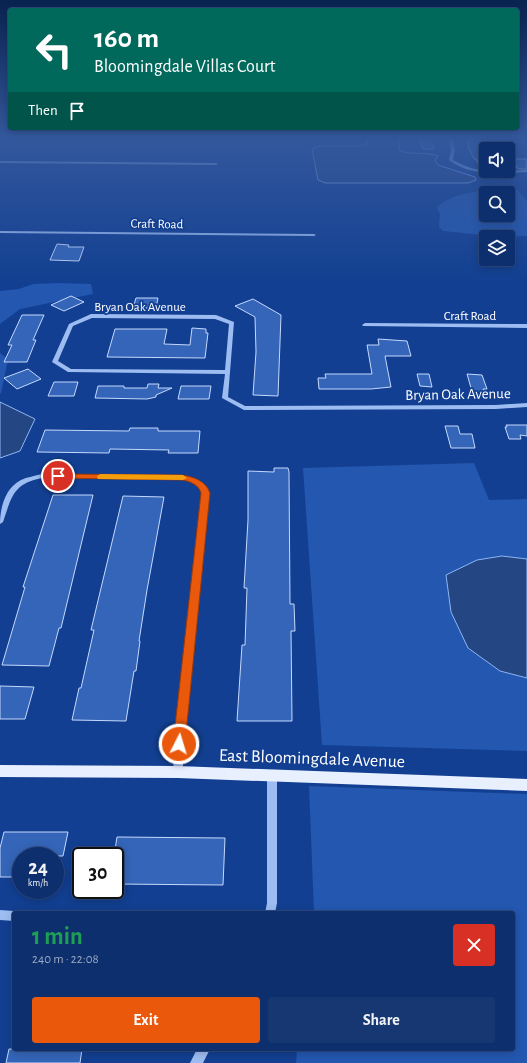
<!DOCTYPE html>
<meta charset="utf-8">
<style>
body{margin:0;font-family:"Alegreya Sans",sans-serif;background:#173772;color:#f1f3f6;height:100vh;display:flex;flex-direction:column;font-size:15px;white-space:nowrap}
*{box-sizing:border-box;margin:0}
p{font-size:13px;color:#9ba9c2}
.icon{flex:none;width:22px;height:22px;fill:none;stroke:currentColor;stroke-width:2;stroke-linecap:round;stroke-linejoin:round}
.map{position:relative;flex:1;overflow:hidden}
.panel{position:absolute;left:12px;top:911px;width:503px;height:140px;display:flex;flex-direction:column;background:#0e2f6d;border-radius:4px;box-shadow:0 2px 10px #0003,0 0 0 1px #2e4a80}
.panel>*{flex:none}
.banner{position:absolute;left:8px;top:8px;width:511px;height:122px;border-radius:4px;box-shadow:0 2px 10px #0003,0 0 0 1px #2e4a80;background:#00695c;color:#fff;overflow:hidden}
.tools{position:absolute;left:479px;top:142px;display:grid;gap:8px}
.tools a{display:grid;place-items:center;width:36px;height:36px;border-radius:4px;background:#0e2f6d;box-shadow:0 2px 10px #0003,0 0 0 1px #2e4a80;font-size:20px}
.speed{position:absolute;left:12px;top:847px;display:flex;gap:8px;font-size:20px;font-weight:700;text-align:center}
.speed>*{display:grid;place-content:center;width:52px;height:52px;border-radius:50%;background:#0e2f6d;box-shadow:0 2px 10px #0003,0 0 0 1px #2e4a80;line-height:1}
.speed small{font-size:10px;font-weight:400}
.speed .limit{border:2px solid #111;border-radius:6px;background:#fff;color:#111}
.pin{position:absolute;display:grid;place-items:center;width:34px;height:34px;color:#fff;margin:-17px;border:2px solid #fff;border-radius:50%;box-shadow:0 1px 4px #0007}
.me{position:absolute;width:44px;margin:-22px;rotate:5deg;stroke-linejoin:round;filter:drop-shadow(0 0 3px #0008)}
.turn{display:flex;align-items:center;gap:14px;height:84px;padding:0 20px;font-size:18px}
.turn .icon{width:52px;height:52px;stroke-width:2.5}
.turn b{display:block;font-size:28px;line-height:34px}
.then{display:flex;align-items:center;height:38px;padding:0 20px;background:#0003;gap:8px;font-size:15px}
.round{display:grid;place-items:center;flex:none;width:42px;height:42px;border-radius:4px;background:#173772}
.overview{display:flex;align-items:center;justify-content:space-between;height:68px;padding:0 20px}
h1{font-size:24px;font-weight:600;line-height:30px;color:#1e9e55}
.primary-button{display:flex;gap:8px;margin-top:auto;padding:8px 20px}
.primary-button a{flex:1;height:46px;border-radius:4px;background:#ea580c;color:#fff;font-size:16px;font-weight:600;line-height:46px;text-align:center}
.primary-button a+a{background:#173772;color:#f1f3f6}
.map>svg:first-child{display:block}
.green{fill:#2357b0;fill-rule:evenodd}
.water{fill:#244683;stroke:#8fb6f6}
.building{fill:#3565b8;stroke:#c4d9fd}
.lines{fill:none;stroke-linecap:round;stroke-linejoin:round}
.minor{fill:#9dbdf2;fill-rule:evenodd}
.major{fill:#e8efff;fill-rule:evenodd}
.route{fill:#ea580c;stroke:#983908}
.slow{fill:#f59e0b}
.labels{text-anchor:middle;stroke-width:3.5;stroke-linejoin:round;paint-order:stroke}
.far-street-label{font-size:13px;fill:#fff;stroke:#123f91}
.street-label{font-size:15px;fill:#fff;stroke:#123f91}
.near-street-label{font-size:18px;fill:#fff;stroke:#123f91}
</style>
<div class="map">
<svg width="527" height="1063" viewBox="0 0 527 1063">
<rect width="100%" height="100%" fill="#123f91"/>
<g class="green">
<path d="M485,190H518L527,201V236L502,237L443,231L439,227L440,214L437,208C448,195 469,193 485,190ZM486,193H508V215H486Z"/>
<path d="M59,283L91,284L93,294L20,309L0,324V291L19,289L33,284Z"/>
<path d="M0,353L8,359L1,394L0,393Z"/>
<path d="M474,463L489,500L527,499V559L502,556L500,671L527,678V751L322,745L303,468Z"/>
<path d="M309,786L527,794V1063H296L297,1049H513V913H314Z"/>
</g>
<g class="water">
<path d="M367,136H400L399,150C411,156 425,151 438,156L435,160L438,165L475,177L476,180L468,183H325L318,180L312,149L318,146H360L367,144Z"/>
<path d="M0,402L35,419L20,451L0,458Z"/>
<path d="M502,556L527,559V678L500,671L468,648L451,612L446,575L477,560Z"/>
</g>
<g class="building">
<path d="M466,136H483L490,149H486V169H481L476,159H474L468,147L469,146L467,142H469Z"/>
<path d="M418,137H430L434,149H423Z"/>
<path d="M512,159H527V169H518Z"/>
<path d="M57,244L69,245L68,247H84L79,261L50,260Z"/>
<path d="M71,296L84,302L64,311L51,305Z"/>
<path d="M136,298H158L156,308H133Z"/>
<path d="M253,299L281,315L278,396L253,395L256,352L255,317L235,306Z"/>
<path d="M22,315H44L33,340H36L27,362H4L12,345H8Z"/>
<path d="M192,328L206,329V333H208L205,358L107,357L115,329H167L164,344L190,345Z"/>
<path d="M378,339L407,341L411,356H385L391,387L371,389H319L318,378H326L325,374H372L367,345H379Z"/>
<path d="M28,369L41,379L17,389L4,378Z"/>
<path d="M417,374H429L432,387L420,386Z"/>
<path d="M467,374L482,375L487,389H483L485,395H473Z"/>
<path d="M54,382H78L74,396H48Z"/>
<path d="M148,384H159L158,388H172L156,395V397L147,399L95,398L98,386H124V388H147Z"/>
<path d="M181,386H211L209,399H178Z"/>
<path d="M506,425H527V436L520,435L521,439H509L505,427H507Z"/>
<path d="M445,426H458L460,434H472L475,448H451Z"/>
<path d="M130,428H158V431H200L198,453H168L169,450L110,449L109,453L37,452L45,430L129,431Z"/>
<path d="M274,468H288L289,472L290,604H294L295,631H291L292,721H237L242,645H245L247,588H244L248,520V471L274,472Z"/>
<path d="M53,495H93L61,628H59L49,666L2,665L25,587H23Z"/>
<path d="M123,496L164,497L147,590L139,641H140L136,671H134L126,721L72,720L79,688H81L94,630H91Z"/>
<path d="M0,686L34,687L25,719H0Z"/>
<path d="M4,832H68L63,856H21V877H0V848Z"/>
<path d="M117,837L225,838L223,885L115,884L114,856Z"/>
<path d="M9,1049H82L80,1063H6Z"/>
</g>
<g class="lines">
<g class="minor">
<path d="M448,136H452L455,150L453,160C477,175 500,171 527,170V172C501,173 471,177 449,160L451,150Z"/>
<path d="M0,161L216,163L218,164L216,165L0,163Z"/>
<path d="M0,231L314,234L316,235L314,236L0,233Z"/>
<path d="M91,314L216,315L234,322L228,397L245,406L496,405L527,403V407L496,409L244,410L222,398L225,374L68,372L52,362L69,324ZM92,318L215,319L229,324L225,370L71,369L58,361L73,326Z"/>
<path d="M365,323L527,324V328L363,326L362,325Z"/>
<path d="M42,474L183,476C195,478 204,481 209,493L183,736V772L181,775L178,776L175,775L173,772L175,736L203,493C199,484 192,481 183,480L42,478C13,484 12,496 3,522L0,524C0,508 5,488 21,480C27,477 35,476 42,474Z"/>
<path d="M272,771L275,772L277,775V903L275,913H265L267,903V775L269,772Z"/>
<path d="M0,910L14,911L18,913H14V921L0,920Z"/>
<path d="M197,1049H210L203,1063H190Z"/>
</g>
<path class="major" d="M0,765L178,766L527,779V791L178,778L0,777Z"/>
</g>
<linearGradient id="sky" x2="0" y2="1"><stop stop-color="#0a2350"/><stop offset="0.48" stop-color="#33589d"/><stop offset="1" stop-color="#33589d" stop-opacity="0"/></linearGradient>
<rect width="527" height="285" fill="url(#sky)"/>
<path class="route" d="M58,474L182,475C194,477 206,481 210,493L185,744L183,748L179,749L175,748L173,744L201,493C199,485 190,481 182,480L55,478L53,476L55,475Z"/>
<path class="slow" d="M101,474L183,475L187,478L183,480L98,479L97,477L98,475Z"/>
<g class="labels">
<g class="far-street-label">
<text transform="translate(157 223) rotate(1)" y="5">Craft Road</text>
<text x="140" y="311">Bryan Oak Avenue</text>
<text x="470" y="320">Craft Road</text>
</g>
<g class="street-label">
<text transform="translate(458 394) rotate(-1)" y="5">Bryan Oak Avenue</text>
</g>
<g class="near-street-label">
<text transform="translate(312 758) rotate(2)" y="6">East Bloomingdale Avenue</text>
</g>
</g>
</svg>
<div class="tools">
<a><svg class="icon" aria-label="sound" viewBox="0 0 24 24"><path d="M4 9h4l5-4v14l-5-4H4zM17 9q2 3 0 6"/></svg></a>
<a><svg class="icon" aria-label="search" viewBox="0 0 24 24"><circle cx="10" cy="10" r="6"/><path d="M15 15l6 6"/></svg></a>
<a><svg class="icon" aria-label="layers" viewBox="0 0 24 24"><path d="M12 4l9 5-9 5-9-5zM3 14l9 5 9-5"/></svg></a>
</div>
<div class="speed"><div>24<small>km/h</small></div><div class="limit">30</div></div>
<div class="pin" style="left:58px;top:476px;background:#d93025"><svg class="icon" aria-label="arrive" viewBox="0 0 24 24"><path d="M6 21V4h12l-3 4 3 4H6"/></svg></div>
<svg class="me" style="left:179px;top:744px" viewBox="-20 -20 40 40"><circle r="17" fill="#ea580c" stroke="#fff" stroke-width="3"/><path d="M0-11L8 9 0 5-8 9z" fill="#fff"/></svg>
<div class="banner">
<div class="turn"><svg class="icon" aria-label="left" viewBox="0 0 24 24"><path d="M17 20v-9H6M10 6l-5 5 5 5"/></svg><div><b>160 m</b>Bloomingdale Villas Court</div></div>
<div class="then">Then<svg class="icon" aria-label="arrive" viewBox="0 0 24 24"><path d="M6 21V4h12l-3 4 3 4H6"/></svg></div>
</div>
<section class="panel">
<div class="overview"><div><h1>1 min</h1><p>240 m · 22:08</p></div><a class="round" style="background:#d93025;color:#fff"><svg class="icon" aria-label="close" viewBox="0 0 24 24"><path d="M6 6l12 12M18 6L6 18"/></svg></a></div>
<div class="primary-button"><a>Exit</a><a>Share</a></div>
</section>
</div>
